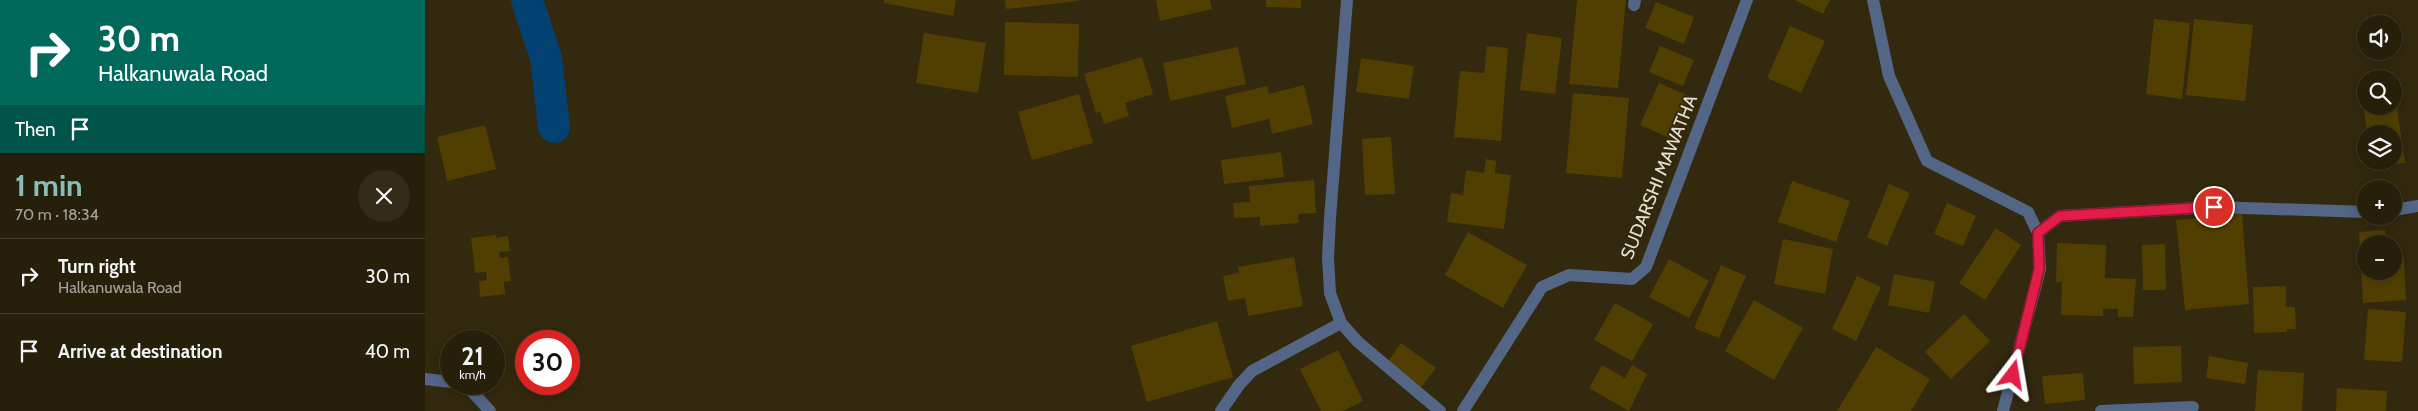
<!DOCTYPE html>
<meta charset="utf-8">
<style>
body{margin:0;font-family:Cabin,sans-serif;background:#322c18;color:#f1f3f6;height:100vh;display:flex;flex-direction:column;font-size:19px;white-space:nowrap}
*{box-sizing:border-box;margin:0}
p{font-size:16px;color:#a4a29c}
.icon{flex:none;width:28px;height:28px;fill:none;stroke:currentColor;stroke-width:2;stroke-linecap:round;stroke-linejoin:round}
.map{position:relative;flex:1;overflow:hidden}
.sheet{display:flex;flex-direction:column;background:#261f0a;width:425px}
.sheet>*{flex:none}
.banner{background:#00695c;color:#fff;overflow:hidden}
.buttons{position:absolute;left:1932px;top:15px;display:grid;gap:10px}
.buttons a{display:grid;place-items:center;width:45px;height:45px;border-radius:50%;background:#261f0a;box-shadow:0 2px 12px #0003,0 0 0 1px #423d2b;font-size:25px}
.speed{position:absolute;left:15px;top:330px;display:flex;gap:10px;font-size:25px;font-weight:700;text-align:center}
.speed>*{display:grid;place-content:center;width:65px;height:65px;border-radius:50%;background:#261f0a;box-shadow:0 2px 12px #0003,0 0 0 1px #423d2b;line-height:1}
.speed small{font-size:12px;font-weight:400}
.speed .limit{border:8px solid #d22;background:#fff;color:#111}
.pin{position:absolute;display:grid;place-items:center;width:42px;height:42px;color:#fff;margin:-21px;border:2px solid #fff;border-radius:50%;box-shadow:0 1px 5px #0007}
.me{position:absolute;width:55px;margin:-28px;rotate:14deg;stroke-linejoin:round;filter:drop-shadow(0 0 4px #0008)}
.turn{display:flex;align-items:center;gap:18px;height:105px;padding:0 15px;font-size:22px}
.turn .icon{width:65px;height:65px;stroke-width:2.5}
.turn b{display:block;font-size:35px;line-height:42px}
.then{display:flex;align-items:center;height:48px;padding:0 15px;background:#0003;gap:10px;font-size:19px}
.round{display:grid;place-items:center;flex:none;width:52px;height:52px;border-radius:26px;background:#322c18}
.head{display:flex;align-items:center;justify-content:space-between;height:85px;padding:0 15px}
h1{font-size:30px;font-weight:800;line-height:38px;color:#8bbbb9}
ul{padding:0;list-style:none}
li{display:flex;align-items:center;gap:15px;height:75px;padding:0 15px;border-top:1px solid #423d2b}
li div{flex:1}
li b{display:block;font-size:19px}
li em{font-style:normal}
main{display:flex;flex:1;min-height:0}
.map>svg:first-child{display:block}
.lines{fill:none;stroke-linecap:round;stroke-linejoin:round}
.canal{stroke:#034172;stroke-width:32}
.building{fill:#513f02}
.lane{stroke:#536686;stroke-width:12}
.street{stroke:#536686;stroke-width:12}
.route-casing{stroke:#92132f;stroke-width:12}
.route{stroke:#e11d48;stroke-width:9}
.labels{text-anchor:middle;stroke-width:4;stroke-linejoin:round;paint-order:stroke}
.street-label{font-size:18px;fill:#e7e1d2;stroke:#32290e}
</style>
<main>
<section class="sheet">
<div class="banner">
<div class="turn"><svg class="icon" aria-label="right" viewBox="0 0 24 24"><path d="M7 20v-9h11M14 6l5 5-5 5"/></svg><div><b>30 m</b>Halkanuwala Road</div></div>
<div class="then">Then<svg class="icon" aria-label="arrive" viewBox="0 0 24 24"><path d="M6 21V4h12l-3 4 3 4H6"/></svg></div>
</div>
<div class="head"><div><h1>1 min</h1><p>70 m · 18:34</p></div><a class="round"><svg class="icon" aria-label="close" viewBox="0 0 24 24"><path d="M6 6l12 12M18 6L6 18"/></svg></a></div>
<ul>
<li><svg class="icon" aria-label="right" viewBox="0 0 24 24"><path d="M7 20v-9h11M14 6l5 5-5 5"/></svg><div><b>Turn right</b><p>Halkanuwala Road</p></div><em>30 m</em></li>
<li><svg class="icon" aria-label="arrive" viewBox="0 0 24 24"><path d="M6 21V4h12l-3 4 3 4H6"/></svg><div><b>Arrive at destination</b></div><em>40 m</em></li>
</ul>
</section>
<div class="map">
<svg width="1993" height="411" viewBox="0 0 1993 411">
<rect width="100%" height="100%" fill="#32290e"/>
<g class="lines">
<path class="canal" d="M102,0L121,58L129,127"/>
</g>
<g class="building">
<path d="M459,0H531L528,16L459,3Z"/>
<path d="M580,0H653V1L581,9Z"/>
<path d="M731,0H785L787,9L735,21Z"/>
<path d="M841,0H876V8L841,7Z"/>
<path d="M1152,0H1201L1193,88L1144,84Z"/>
<path d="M1370,0H1405L1398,14Z"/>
<path d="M1231,2L1269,17L1259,44L1220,28Z"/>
<path d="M1729,19L1765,23L1757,99L1721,94Z"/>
<path d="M1769,19L1828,25L1820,101L1761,95Z"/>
<path d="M580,22L654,24L653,77L579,75Z"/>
<path d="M1365,26L1400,41L1376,93L1342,78Z"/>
<path d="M499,33L561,43L553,93L491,83Z"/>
<path d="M1102,33L1137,38L1130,94L1095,90Z"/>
<path d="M1062,46L1083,48L1076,141L1029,137L1035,71L1059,73Z"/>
<path d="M1235,46L1269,60L1258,86L1224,72Z"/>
<path d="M813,47L821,84L745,101L738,63Z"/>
<path d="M717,57L728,94L700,103L704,116L679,124L675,111L671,113L659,74Z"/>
<path d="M936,58L989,66L984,99L931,92Z"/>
<path d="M1234,83L1266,97L1247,139L1215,125Z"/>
<path d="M879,85L888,124L847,134L844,119L807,128L800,96L842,86L844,94Z"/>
<path d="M1969,87L1980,163L1946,167V161H1969V134H1942L1937,93L1941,92V106H1969Z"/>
<path d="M1148,93L1204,98L1197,178L1141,173Z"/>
<path d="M654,94L668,143L607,160L593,112Z"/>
<path d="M60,125L71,169L22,181L12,137Z"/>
<path d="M966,137L970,194L940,195L937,139Z"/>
<path d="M856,152L859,177L799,184L796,160Z"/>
<path d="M1061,159L1071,161L1070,173L1086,175L1079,229L1022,222L1026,193L1038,195L1041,170L1059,173Z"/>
<path d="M889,180L891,213L873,214L874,223L835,226V217L809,218L808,203L825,202L824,186Z"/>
<path d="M1367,181L1425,201L1411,242L1353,222Z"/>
<path d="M1464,184L1485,193L1462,246L1442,237Z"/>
<path d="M1522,203L1551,216L1538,246L1509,234Z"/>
<path d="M1817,214L1824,304L1760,310L1751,220Z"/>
<path d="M1571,228L1596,245L1560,300L1534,283Z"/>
<path d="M1960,230V244H1941V271H1969V259H1979L1981,300L1938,303L1934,232Z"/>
<path d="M1043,232L1102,265L1078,308L1020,275Z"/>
<path d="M71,235V238L83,236L85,251L74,252L75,258L83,257L86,281L79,282L80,294L55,297L54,281L62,280L61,272L50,273L46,238Z"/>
<path d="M1358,239L1408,249L1400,294L1349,284Z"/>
<path d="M1632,243L1681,245L1680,278L1711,279L1708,317H1693V309H1678V316L1636,315L1637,282H1631Z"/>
<path d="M1740,244L1741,290H1718L1717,245Z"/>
<path d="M869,257L878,306L823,316L820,298L803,301L798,276L814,273L813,267Z"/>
<path d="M1244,259L1284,281L1264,318L1224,297Z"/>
<path d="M1296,265L1321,276L1294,338L1269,328Z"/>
<path d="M1469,274L1510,282L1504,313L1463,305Z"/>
<path d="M1432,276L1456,287L1431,341L1407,329Z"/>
<path d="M1861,286V307H1870L1871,329H1862V332L1829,333L1828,287Z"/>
<path d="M1329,300L1378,328L1349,380L1300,351Z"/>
<path d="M1190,303L1228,324L1207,361L1169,340Z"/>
<path d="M1943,309L1981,312L1977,362L1939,360Z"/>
<path d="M1539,314L1565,341L1526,379L1500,352Z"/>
<path d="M792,321L808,377L722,402L706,346Z"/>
<path d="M976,343L1011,368L995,389L961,364Z"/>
<path d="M1756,346L1757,382L1709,384L1708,347Z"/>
<path d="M1451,347L1505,379L1486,411H1412Z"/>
<path d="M913,350L938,401L918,411H896L875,369Z"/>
<path d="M1784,356L1823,363L1820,384L1781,378Z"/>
<path d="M1177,365L1200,378L1207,365L1222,374L1204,411L1164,388Z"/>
<path d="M1833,370L1879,373L1877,411H1830Z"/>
<path d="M1658,373L1660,400L1620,404L1617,376Z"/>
<path d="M1912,388L1962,391L1961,411H1911Z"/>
</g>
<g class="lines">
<path class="lane" d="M1209,5L1210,0"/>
<g class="street">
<path d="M922,0L905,218L903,258L905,293L916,323L933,342L1015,411"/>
<path d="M1448,0L1464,76L1502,161L1603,212L1613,233L1615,269L1578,411"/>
<path d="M1969,210L1993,206"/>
<path d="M1613,233L1635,216L1789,207L1941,212"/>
<path d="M0,379L26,382"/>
<path d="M40,384L65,411"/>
<path d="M796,411L814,385L827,371L916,323"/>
<path d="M1038,411L1117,287L1144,275L1207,279L1221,267L1322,0"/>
<path d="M1676,411L1768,407"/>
</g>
</g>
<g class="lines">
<defs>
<path id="route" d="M1588,375L1614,269L1613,233L1635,216L1789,207"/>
</defs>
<use href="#route" class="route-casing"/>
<use href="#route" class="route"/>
</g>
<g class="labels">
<g class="street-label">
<text transform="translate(1234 177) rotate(-68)" y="6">SUDARSHI MAWATHA</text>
</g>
</g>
</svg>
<div class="buttons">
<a><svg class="icon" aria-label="sound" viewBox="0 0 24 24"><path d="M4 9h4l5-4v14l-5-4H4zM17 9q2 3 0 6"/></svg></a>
<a><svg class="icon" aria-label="search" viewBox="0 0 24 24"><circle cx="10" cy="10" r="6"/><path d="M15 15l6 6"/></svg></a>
<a><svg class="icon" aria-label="layers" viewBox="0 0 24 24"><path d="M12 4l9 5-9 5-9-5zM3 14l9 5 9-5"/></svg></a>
<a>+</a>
<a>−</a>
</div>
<div class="speed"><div>21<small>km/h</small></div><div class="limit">30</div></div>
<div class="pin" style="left:1789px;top:207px;background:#d93025"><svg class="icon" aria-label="arrive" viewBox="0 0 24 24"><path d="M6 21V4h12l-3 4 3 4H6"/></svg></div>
<svg class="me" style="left:1588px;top:375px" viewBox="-20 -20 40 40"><path d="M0-17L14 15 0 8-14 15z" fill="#e11d48" stroke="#fff" stroke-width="4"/></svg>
</div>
</main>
